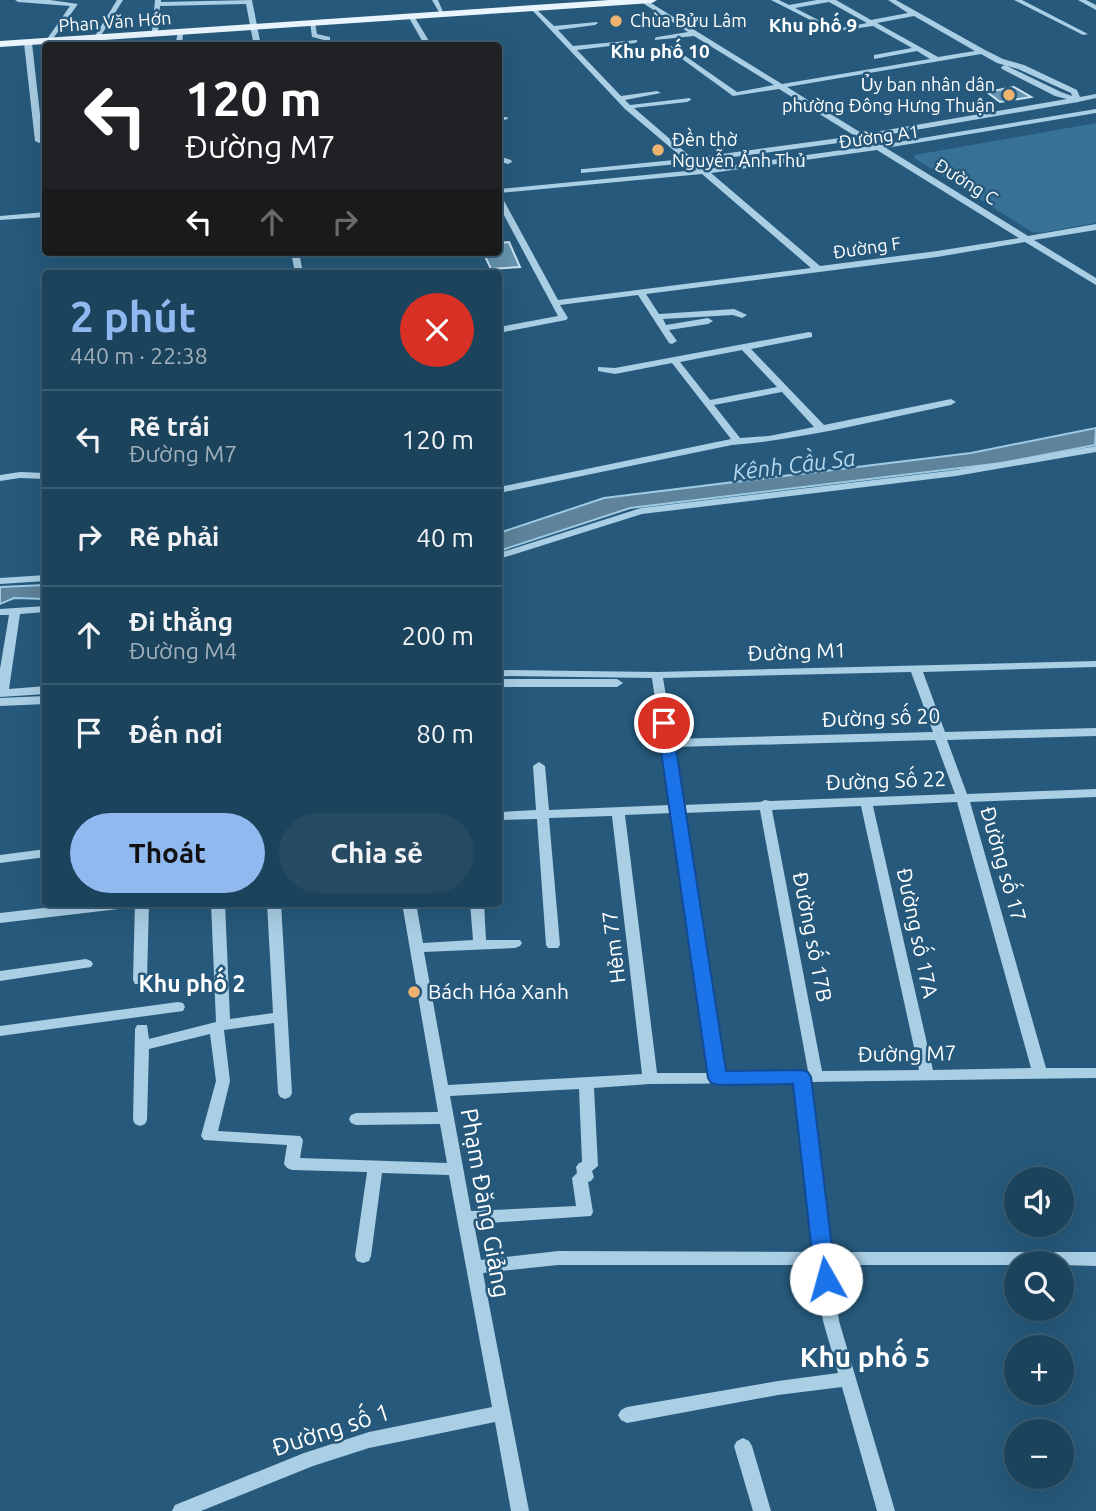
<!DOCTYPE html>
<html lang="vi">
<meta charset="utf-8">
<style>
body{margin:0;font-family:Ubuntu,sans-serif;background:#254a62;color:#f1f3f6;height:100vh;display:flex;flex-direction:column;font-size:26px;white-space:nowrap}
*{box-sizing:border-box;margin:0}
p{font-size:23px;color:#a0b0bb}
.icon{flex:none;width:38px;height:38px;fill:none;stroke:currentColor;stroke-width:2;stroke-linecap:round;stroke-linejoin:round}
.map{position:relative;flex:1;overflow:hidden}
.side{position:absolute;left:42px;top:270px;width:460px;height:637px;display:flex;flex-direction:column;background:#1c435c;border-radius:7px;box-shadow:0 7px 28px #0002,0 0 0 2px #3a5c72}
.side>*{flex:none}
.top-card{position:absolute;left:42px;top:42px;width:460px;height:214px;border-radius:7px;box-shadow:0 7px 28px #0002,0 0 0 2px #3a5c72;background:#202124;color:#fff;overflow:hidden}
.fabs{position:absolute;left:1004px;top:1167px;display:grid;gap:14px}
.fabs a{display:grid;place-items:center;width:70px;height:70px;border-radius:50%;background:#1c435c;box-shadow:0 7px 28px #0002,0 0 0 2px #3a5c72;font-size:35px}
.pin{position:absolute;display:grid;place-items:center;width:60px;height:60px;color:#fff;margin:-30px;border:4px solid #fff;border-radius:50%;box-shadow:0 2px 7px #0007}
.me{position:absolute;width:77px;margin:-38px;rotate:353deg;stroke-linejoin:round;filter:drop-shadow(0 0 5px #0008)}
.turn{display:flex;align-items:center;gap:24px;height:147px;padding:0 28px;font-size:32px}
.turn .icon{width:91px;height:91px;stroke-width:2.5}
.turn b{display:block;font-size:49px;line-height:60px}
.lanes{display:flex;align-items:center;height:66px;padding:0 28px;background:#0003;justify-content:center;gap:35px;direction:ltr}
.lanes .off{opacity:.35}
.round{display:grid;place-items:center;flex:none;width:74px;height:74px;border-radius:37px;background:#254a62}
.overview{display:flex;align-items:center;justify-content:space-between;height:119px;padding:0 28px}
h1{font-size:42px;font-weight:700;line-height:52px;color:#90b9f0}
.action{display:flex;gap:14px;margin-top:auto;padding:14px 28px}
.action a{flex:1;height:80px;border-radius:42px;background:#90b9f0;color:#111;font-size:28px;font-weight:700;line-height:80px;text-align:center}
.action a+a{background:#254a62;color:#f1f3f6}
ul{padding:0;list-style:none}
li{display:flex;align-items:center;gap:21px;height:98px;padding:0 28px;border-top:2px solid #3a5c72}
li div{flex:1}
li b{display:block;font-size:26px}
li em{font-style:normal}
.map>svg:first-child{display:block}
.green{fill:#377296}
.water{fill:#5e839a;stroke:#9ecae4;stroke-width:2}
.building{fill:#6694b0;stroke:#cce4f3;stroke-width:2}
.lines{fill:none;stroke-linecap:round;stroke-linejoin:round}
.minor{fill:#aacee4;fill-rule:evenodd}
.major{fill:#e9f4fc;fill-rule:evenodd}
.route{fill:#1a73e8;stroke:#114b97;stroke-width:2}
.poi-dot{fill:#edb36f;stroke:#26597b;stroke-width:2.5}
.labels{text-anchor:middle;stroke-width:5;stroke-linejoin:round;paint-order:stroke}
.far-poi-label{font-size:18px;fill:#fff;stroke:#26597b;text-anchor:start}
.far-street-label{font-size:18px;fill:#fff;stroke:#26597b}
.far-neighbourhood-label{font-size:19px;font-weight:bold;fill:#fff;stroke:#26597b}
.street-label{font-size:21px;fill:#fff;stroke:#26597b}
.poi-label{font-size:21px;fill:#fff;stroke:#26597b;text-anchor:start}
.water-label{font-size:23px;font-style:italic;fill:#b5d7ec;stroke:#26597b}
.neighbourhood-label{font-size:23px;font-weight:bold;fill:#fff;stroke:#26597b}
.near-street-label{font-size:24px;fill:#fff;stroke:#26597b}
.near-neighbourhood-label{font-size:28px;font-weight:bold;fill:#fff;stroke:#26597b}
</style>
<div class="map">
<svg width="1096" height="1511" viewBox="0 0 1096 1511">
<rect width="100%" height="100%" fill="#26597b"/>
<path class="green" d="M1096,123V223L1040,233L1032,232L914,158L915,155Z"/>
<g class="water">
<path d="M1096,428L1095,445L1002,463L630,508L499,551V533L604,498L971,453Z"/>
<path d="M45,585V599L14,598L0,604V587Z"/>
</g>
<g class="building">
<path d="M1014,87L1031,97L1000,102L987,92Z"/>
<path d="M509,242L520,267L491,269L483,252H499V243Z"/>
</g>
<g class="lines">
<g class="minor">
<path d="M15,0H50L78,4L52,40L50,41L47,39L70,6L18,2Z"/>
<path d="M117,0H123L100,37H96L95,36Z"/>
<path d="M155,0H161V2L252,0L261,46H254L246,4L160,6L158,32L155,34L152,32Z"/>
<path d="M432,0H438L443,12H439Z"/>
<path d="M638,0H646L782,84L930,59L917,51L874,59V55L912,48L873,26L837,31V29L867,23L829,2L795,8L828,25V27L826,28L771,0H779L789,5L817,0H836L871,20L908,13L888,0H896L985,50L1003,59L1024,65L1077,90L1080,97L1096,94V98L1078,102L869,138L880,145L1096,109V113L886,148L1028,236L1096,224V230L1034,240L1096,278V285L1025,242L937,257L646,294L659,314L734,309L747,315L742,318L733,315L663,319L666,325L708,318L713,321L708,324L669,330L677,341L672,344L669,343L638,295L560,305L568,318L566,320L499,333V327L558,316L499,206V197L503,199L558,300L811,268L702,174L499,193V189L697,170L689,163L581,173V169H584L684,159L625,109L531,9L530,8L533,6L554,26L597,22L598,23L595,25L558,30L573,46L637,40V42L635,43L577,50L621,96L657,91L661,93L625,100L630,105L690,98L691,100L687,102L634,108L692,158L855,136L779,89L733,96L667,48V46H671L737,92L774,85L694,36L655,40V38L657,37L688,32ZM914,16L975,51L938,57L877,23ZM981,54L997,63L1018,69L1071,93L1072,96L1061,92L1005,65L1001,67L1002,69L1055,96L1067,99L863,134L787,87ZM861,140L871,146L706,169L697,162ZM877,150L1019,238L937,251L820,266L711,173Z"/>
<path d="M1014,0H1022L1088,34L1083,35Z"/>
<path d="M1078,0H1086L1096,5V10Z"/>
<path d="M411,14L414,16L432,46H425L408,16Z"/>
<path d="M310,22L315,23L317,34L330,37V46H323L324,40L312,37Z"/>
<path d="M178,32L183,33L182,46H175Z"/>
<path d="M28,41L32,43L43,141L39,143L35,141L24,43Z"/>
<path d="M499,117H507L508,119L499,121Z"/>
<path d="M499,156L511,160L512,162L508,164L499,161Z"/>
<path d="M46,212V217L0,220V216Z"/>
<path d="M291,252H299L303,273H295Z"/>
<path d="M809,332L812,333V337L751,349L824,425L951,399L956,402L951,405C878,420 806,439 732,445L499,493V487L731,439L672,363L615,374L598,371V367L615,368ZM742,350L777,387L710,400L680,362ZM782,392L814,427L769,436L740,438L714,405Z"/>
<path d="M1096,446V452L956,476L642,514L499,559V553L641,508L956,470Z"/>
<path d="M20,472L46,473V479L20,478L0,481V475Z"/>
<path d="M46,575V581L0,584V578Z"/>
<path d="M46,606V612L20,614L9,689L46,686V694L0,697V669L9,615H0V609Z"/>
<path d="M1096,661V667L923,672L945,732L1096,728V736L947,740L967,794L1096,789V797L970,802L1046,1068H1096V1078L810,1082L831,1252H1096V1266L1062,1265V1264H1017V1265H832L839,1321L895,1511H877L842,1387L778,1395L627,1423L621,1420L618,1415L621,1410L627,1407L778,1381L838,1373L823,1321L816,1265H558L483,1273L529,1511H511L495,1422L369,1448L313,1466L201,1511H172L175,1505L304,1453L369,1432L492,1407L449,1175L382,1173L371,1256L369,1261L363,1263L357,1261L355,1256L367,1172L292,1170L287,1168L284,1164L287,1145L204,1140L201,1136L216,1081L210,1034L149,1049L147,1120L145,1124L140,1126L135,1124L133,1120L135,1029L137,1025H147L149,1039L216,1022L211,903H225L230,1019L273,1013L267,903H281L292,1093L290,1097L285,1099L280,1097L278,1093L274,1023L224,1030L230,1081L218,1131L300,1136L303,1140L300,1158L447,1163L440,1124L356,1125L351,1123L349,1119L351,1115L356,1113L438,1112L402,903H416L423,943L473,940L470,903H484L486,940H520L522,943L520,946L515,948L424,952L448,1085L642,1074L612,816L549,818L560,945L558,948H548L546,945L537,819L499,820V812L536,810L533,766L539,762L545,766L549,810L670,805L652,678L499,676V670L657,672ZM911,672L933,732L673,739L663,678ZM935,740L955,794L770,801L765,800L760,802L683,805L674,747ZM957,802L1031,1068L933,1070L873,806ZM861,806L919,1070L822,1071L772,810ZM760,810L808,1071L724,1073L684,813ZM672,813L710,1073H657L625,815ZM795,1083L815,1252L558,1251L481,1260L474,1224L591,1216L593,1212L588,1182L591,1181L594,1177L592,1171L598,1166L594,1088L650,1084ZM579,1089L582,1162L579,1163L576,1167L577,1173L572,1178L576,1206L471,1211L450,1096Z"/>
<path d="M499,679H617L623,683L617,687H499Z"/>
<path d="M46,696V704L0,706V698Z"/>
<path d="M46,849V857L0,863V855Z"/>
<path d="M88,903H134L132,906L127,908L0,923V913Z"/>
<path d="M135,903H149L147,980L145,984H135L133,980Z"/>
<path d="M86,959L91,961L93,964L91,967L0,981V971Z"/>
<path d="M178,1002L183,1003L185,1007L183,1011L0,1036V1026Z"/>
<path d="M743,1438L749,1441L752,1446L771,1511H753L734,1446L737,1441Z"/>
</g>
<path class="major" d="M609,0H657L652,3L0,47V41Z"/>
</g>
<path class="route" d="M664,718L672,723L726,1071L802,1070L808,1072L811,1077L836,1279L833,1285L826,1288L818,1285L815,1279L793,1084L718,1085L711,1083L708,1078L657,723Z"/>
<g class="poi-dot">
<circle cx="616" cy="21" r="7"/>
<circle cx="1009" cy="95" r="7"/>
<circle cx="658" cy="150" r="7"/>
<circle cx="414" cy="992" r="7"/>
</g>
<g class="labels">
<g class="far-poi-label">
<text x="630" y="27">Chùa Bửu Lâm</text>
<text x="995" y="91" text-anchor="end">Ủy ban nhân dân<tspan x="995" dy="21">phường Đông Hưng Thuận</tspan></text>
<text x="672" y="146">Đền thờ<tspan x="672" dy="21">Nguyễn Ảnh Thủ</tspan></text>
</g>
<g class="far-street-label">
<text transform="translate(115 22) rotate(-4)" y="6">Phan Văn Hớn</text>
<text transform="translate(879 137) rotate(-8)" y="6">Đường A1</text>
<text transform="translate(966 182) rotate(32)" y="6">Đường C</text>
<text transform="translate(867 248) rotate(-8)" y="6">Đường F</text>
</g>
<g class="far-neighbourhood-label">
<text x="813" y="32">Khu phố 9</text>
<text x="660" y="58">Khu phố 10</text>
</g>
<g class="street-label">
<text transform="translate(797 652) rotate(-2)" y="7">Đường M1</text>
<text transform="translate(881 718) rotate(-2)" y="7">Đường số 20</text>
<text transform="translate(886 781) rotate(-2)" y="7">Đường Số 22</text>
<text transform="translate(1003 864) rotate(74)" y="7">Đường số 17</text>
<text transform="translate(917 933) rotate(78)" y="7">Đường số 17A</text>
<text transform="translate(812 937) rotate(79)" y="7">Đường số 17B</text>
<text transform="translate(614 947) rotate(-97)" y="7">Hẻm 77</text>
<text transform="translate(907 1054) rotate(-1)" y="7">Đường M7</text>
</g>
<g class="poi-label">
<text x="428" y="999">Bách Hóa Xanh</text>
</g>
<g class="water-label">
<text transform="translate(794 465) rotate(-7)" y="8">Kênh Cầu Sa</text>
</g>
<g class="neighbourhood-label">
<text x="192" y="992">Khu phố 2</text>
</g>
<g class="near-street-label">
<text transform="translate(485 1203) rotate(80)" y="8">Phạm Đăng Giảng</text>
<text transform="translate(331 1430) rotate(-18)" y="8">Đường số 1</text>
</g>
<g class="near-neighbourhood-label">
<text x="865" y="1367">Khu phố 5</text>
</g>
</g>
</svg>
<div class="fabs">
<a><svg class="icon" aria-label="sound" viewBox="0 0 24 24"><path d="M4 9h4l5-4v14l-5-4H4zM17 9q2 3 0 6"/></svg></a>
<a><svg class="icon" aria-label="search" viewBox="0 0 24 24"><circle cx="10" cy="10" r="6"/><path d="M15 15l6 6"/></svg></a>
<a>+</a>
<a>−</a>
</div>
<div class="pin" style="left:664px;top:723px;background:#d93025"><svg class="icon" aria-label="arrive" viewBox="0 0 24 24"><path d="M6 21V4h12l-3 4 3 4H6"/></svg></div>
<svg class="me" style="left:826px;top:1279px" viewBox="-20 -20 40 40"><circle r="19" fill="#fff"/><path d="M0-13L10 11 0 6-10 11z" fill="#1a73e8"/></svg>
<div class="top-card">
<div class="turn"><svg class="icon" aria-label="left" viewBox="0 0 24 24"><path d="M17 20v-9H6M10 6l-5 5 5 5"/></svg><div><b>120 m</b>Đường M7</div></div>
<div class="lanes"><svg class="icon" aria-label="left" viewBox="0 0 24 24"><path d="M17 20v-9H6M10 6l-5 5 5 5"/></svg><svg class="icon off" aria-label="ahead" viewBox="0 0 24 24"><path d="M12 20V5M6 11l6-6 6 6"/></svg><svg class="icon off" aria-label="right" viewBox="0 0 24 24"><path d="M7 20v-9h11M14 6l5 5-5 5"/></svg></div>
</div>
<section class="side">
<div class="overview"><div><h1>2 phút</h1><p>440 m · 22:38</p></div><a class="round" style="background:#d93025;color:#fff"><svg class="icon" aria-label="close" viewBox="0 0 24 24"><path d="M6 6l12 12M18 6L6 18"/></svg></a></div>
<ul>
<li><svg class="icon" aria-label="left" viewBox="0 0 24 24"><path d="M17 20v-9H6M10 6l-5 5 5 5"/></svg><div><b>Rẽ trái</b><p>Đường M7</p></div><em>120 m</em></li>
<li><svg class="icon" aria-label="right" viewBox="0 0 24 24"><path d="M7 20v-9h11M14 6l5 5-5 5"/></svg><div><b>Rẽ phải</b></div><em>40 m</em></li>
<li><svg class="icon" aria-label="ahead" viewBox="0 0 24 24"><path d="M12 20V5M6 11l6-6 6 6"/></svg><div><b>Đi thẳng</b><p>Đường M4</p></div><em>200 m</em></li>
<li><svg class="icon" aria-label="arrive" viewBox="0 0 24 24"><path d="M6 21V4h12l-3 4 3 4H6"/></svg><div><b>Đến nơi</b></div><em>80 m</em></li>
</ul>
<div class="action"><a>Thoát</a><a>Chia sẻ</a></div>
</section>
</div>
